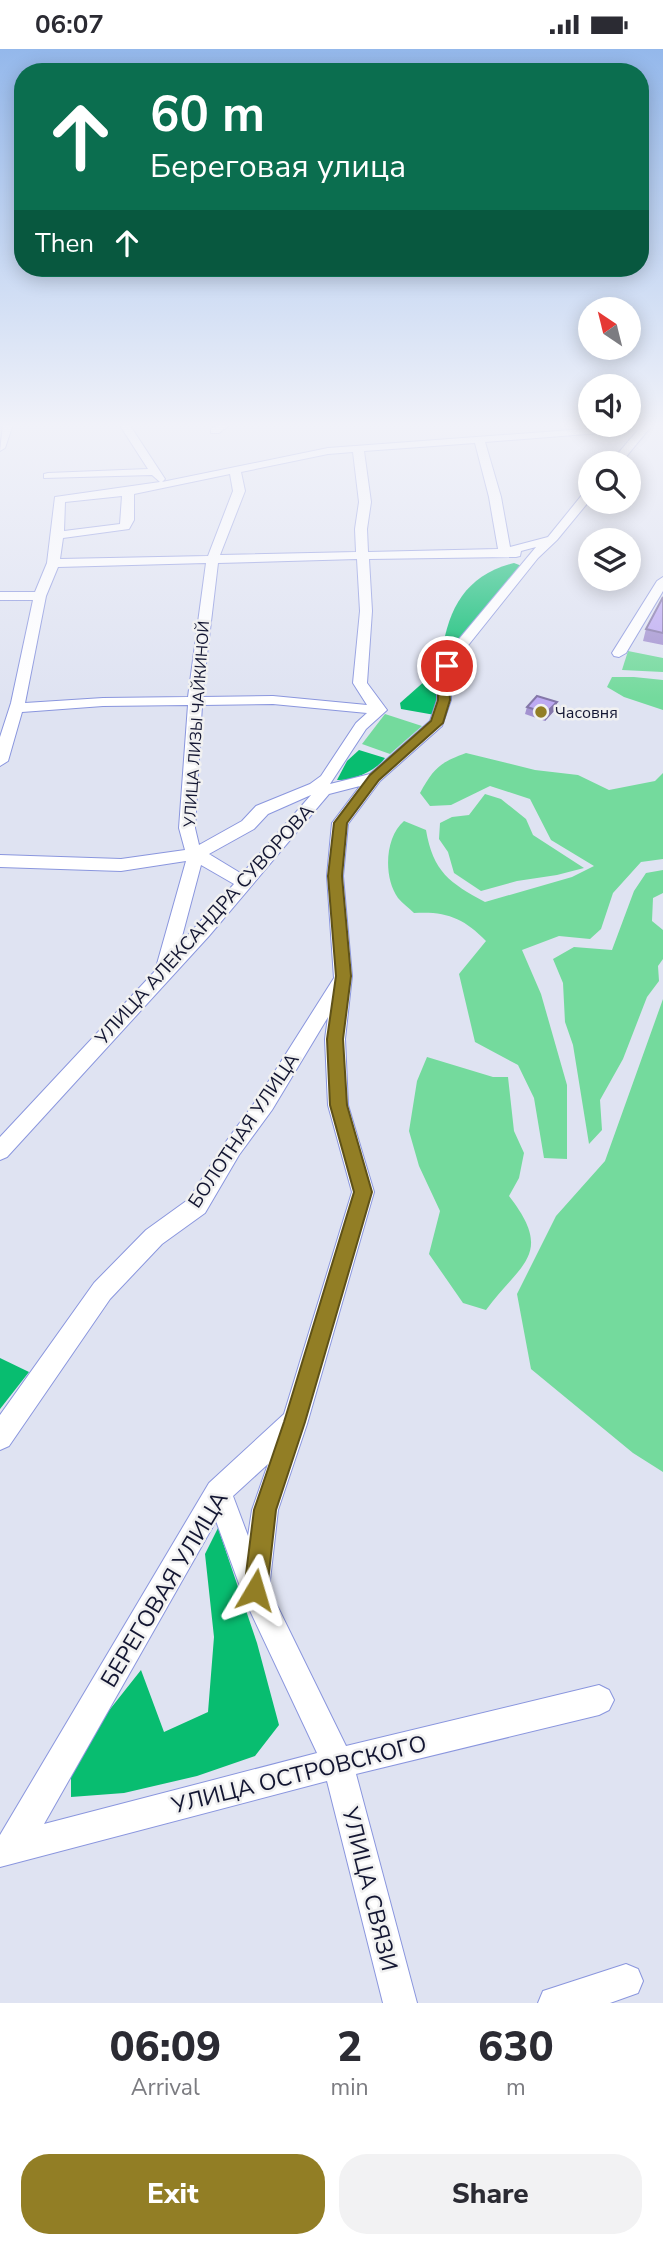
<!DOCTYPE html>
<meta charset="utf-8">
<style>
body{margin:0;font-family:"Nunito Sans",sans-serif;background:#f2f2f3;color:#2b2b33;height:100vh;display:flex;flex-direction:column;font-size:26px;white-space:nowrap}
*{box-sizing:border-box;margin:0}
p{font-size:23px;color:#7c7c81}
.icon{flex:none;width:38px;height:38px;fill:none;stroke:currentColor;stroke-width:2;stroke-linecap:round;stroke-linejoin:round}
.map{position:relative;height:1954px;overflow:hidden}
.details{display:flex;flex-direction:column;background:#fff;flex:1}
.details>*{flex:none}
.hud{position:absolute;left:14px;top:14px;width:635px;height:214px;border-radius:28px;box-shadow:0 4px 18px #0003;background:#0b6e4f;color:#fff;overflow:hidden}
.needle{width:46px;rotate:325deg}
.controls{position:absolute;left:578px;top:248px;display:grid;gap:14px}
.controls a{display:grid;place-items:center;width:63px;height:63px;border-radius:50%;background:#fff;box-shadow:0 4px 18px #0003;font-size:35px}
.pin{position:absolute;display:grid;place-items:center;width:60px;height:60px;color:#fff;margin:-30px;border:4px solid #fff;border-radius:50%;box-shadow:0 2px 7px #0007}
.me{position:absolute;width:77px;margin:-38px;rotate:7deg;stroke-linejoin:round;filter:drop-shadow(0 0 5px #0008)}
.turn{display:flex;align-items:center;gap:24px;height:147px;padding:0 21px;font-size:32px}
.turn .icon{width:91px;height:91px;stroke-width:2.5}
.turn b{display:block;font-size:49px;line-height:60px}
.then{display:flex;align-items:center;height:66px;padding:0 21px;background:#0003;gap:14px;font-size:26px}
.eta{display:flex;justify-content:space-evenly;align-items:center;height:119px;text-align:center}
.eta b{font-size:42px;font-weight:800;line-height:49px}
.primary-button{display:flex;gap:14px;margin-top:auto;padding:14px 21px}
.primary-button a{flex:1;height:80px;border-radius:28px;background:#927e25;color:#fff;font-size:28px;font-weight:800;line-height:80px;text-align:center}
.primary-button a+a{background:#f2f2f3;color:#2b2b33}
.status{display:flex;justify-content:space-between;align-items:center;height:49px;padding:0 35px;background:#fff;direction:ltr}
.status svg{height:19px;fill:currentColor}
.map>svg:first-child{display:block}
.green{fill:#74da9d}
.forest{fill:#08bd70}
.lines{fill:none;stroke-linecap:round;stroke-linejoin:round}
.minor-casing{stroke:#8a96de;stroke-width:2}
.minor{fill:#fff;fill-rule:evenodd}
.wall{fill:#a392d0}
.shaded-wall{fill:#8477a9}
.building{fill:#bdaaf2;stroke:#8477a9;stroke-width:2}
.route{fill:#927e25;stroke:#5f5218;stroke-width:2}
.poi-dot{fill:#927e25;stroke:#f1f1f1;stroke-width:2.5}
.labels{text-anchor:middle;stroke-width:5;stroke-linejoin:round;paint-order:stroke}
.far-poi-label{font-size:16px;fill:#131632;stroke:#f1f1f1;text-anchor:start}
.far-street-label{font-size:16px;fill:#131632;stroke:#f1f1f1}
.street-label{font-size:19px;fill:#131632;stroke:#f1f1f1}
.near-street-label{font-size:23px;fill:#131632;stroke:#f1f1f1}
</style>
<div class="status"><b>06:07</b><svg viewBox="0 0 49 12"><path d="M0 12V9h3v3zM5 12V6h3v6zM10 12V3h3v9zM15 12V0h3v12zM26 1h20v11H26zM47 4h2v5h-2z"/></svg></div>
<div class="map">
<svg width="663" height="1954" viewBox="0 0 663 1954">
<rect width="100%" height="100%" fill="#dfe3f2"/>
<g class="green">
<path d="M628,602L663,609V623L622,621Z"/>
<path d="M612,628H634L663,631V661L624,648L607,638Z"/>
<path d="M385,665L422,677L390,705L362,695Z"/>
<path d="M466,704L535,721L578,726L609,741L655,732L663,724V810L641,813L613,844L601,880L590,890L559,887L522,901L541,945L567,1036V1110L544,1109L534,1049L518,1016L475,993L459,925L486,892C464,869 446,862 414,864C409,859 402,854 398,849C383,828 385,788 404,772L426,781C433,823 450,834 485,853L572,828L594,817L551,791L530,750L490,737L451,756L430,757L420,744C434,719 439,714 466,704Z"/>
<path d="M485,745L501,750L526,770L533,786L584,819L557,826L517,832L481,842L454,824L448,803L439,790L440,774L452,768L469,766Z"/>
<path d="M663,821V844L653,849L652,872L663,881V910L658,917L659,932L647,948L623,1010L600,1051L602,1081L589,1095L573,996L565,973L563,934L553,910L574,898L612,901L634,842L646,824Z"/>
<path d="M663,950V1423L633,1404L531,1320L517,1245L556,1167L605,1112Z"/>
<path d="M427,1008L493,1028H508L514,1082L524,1104L519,1129L509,1147C554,1205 522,1213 486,1261L463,1254L429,1205L440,1162L419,1117L409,1082L417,1032Z"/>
</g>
<g class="forest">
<path d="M514,514L522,517L456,593L442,603C449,557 467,526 514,514Z"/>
<path d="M435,623L438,633L435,666L401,660L400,654Z"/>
<path d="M359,701L385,709C376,722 352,732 337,731L347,712Z"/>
<path d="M0,1309L29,1323L0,1360Z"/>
<path d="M218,1479L257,1594L279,1676L255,1707L197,1727L124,1744L71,1748V1718L107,1664L141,1621L164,1683L208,1663L214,1588L205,1505Z"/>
</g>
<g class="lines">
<defs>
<g id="minor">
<path d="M3,375H13L5,399L0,402Z"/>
<path d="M119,375H129L165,430L162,433L328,399L653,375L620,415H609L638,381L485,393L501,448L510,498L548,488L586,441L590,440V451L557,491L538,509L458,609L451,630V651L442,677L380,732L348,775L343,827L352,927L345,990L348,1056L374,1143L307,1375L278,1461L269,1540L346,1697L599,1636L609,1641L614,1651L609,1661L599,1666L356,1725L417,1954H383L327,1732L0,1818V1786L209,1434L284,1365L352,1143L328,1056L325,990L328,968L272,1061L239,1106L205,1164L162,1195L110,1250L9,1397L0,1401V1366L94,1234L146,1181L189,1150L225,1094L258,1049L334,929L327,827L332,774L360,737L329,745L209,887L7,1108L0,1111V1088L155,922L186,812L121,822L0,818V806L121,810L185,801L179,779L188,656L103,657L22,663L8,712L0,717V688L11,654L33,551H0V543H35L47,514L55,448L160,433L152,426L44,429V425L48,424L148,420ZM475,394L489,448L498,500L368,503L367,480L371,453L364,402ZM353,403L359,453L355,480L356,503L220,506L245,442L241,423L328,405ZM230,425L233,442L208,507L60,510L63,489L129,480L134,471V445ZM122,447L120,475L64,482L65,453ZM536,498L444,608L437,630V651L430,672L370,725L330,735L366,680L387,661L367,634L372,562L369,510L516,508L520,507L521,502ZM357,510L360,562L353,634L367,656L273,647L202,648L218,514ZM206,514L188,648L103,649L25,654L46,547L58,518ZM273,655L367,664L356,674L321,727L310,735L256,757L242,772L199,796L195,779L202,656ZM311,746L242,825L209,805L254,780L268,765ZM201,816L234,835L180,895ZM268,1415L252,1461L248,1487L233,1447ZM216,1472L245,1551L317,1704L44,1775Z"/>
<path d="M219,375H231L219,384H211V380Z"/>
<path d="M663,528V542L626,604L619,608L614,607L612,604L657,532Z"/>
<path d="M626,1915L638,1920L643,1932L638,1944L610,1954H538L543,1942Z"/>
</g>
</defs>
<use href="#minor" class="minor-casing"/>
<use href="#minor" class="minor"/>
</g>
<g class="wall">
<path d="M663,548V596L643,592L646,580Z"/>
<path d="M557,653L555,661L545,672L525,665L527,658Z"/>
</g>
<path class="shaded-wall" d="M557,653L555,661L545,672L546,664Z"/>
<g class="building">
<path d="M663,548V584L646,580Z"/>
<path d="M537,647L557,653L546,664L527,658Z"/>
</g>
<linearGradient id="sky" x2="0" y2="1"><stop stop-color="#94b8eb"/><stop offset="0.58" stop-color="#f1f2f9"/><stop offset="1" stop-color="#f1f2f9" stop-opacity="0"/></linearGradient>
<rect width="663" height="649" fill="url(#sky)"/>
<path class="route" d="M447,614L453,617L449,630L450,651L443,674L379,731L347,774L342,827L351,927L343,990L347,1056L372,1143L305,1373L276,1461L267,1541L263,1549L255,1552L247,1549L244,1541L254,1461L284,1373L354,1143L330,1056L327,990L336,927L328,827L334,774L370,726L431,672L438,651V630L442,617Z"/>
<circle class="poi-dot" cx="541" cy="663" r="7"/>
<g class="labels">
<g class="far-poi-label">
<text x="555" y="669">Часовня</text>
</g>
<g class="far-street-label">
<text transform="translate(196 675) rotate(-86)" y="6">УЛИЦА ЛИЗЫ ЧАЙКИНОЙ</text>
</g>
<g class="street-label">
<text transform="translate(204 875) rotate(-48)" y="7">УЛИЦА АЛЕКСАНДРА СУВОРОВА</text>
<text transform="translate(243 1081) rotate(-56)" y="7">БОЛОТНАЯ УЛИЦА</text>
</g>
<g class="near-street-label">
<text transform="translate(164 1540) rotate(-59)" y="8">БЕРЕГОВАЯ УЛИЦА</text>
<text transform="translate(299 1725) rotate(-14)" y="8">УЛИЦА ОСТРОВСКОГО</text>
<text transform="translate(370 1840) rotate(76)" y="8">УЛИЦА СВЯЗИ</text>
</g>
</g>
</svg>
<div class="controls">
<a><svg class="needle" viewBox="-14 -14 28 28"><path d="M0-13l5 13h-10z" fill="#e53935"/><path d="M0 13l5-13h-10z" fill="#7c7c81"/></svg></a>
<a><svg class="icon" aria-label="sound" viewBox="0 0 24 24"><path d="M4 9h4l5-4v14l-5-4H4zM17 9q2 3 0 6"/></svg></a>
<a><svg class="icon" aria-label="search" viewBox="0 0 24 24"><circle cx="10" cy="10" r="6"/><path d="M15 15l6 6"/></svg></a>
<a><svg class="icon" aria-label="layers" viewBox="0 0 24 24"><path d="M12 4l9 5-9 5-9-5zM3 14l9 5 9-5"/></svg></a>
</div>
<div class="pin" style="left:447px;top:617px;background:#d93025"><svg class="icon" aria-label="arrive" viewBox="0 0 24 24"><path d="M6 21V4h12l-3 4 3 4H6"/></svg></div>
<svg class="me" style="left:255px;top:1541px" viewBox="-20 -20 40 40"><path d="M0-17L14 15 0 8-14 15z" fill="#927e25" stroke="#fff" stroke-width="4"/></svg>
<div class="hud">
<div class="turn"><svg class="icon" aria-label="ahead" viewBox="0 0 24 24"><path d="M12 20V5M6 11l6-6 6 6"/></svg><div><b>60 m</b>Береговая улица</div></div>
<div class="then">Then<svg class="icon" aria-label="ahead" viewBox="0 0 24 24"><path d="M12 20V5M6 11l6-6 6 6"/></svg></div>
</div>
</div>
<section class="details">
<div class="eta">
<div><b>06:09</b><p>Arrival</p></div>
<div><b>2</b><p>min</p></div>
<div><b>630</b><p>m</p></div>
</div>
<div class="primary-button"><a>Exit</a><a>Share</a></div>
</section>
